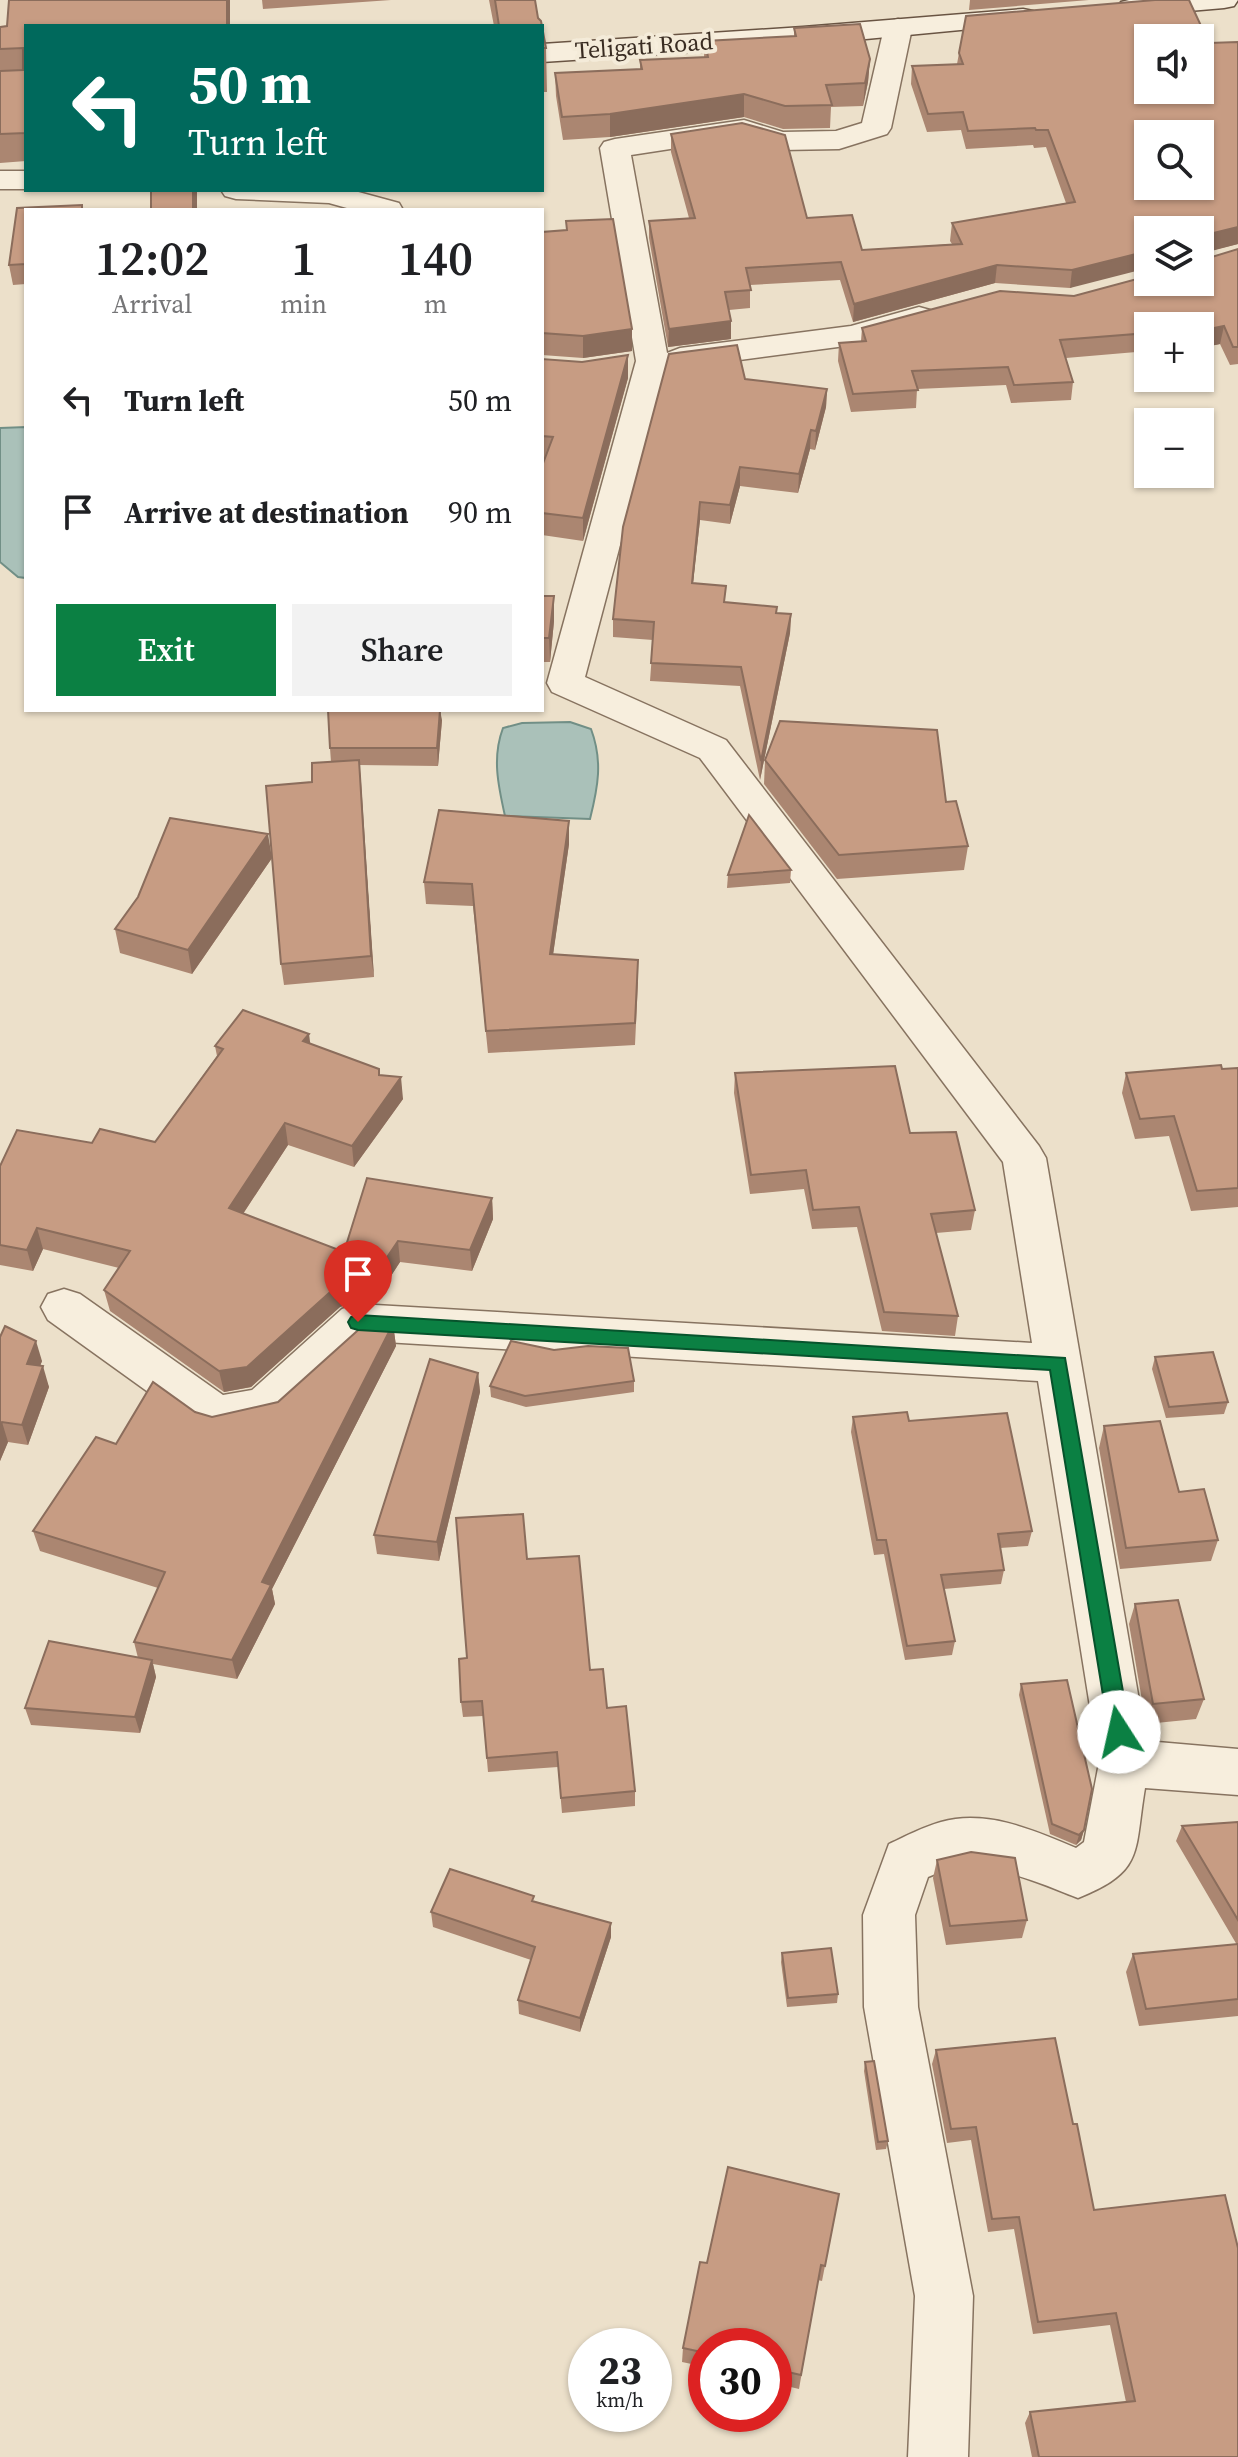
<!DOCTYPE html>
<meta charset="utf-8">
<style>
body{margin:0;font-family:"Source Serif 4",serif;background:#f2f2f2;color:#202124;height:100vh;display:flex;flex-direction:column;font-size:30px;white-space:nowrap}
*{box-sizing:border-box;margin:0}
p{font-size:26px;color:#757577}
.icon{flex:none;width:44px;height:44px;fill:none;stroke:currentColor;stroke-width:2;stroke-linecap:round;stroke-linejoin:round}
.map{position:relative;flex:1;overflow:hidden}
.details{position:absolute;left:24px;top:208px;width:520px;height:504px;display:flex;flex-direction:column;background:#fff;border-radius:0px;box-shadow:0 2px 6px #0004}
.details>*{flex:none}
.top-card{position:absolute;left:24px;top:24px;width:520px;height:168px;border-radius:0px;box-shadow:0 2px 6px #0004;background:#00695c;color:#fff;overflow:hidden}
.controls{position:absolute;left:1134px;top:24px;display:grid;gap:16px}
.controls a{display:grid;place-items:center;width:80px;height:80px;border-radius:0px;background:#fff;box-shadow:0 2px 6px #0004;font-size:40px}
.speed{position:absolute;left:568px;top:2328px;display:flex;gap:16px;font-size:40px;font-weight:700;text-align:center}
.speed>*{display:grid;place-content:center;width:104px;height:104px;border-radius:50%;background:#fff;box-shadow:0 2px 6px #0004;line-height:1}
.speed small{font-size:20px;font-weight:400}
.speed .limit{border:12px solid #d22;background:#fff;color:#111}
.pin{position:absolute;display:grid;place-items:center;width:68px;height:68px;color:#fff;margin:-82px -34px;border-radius:50% 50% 50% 0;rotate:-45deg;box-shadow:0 0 8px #0007}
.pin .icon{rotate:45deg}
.me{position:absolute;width:88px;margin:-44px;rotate:350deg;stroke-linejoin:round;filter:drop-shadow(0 0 6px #0008)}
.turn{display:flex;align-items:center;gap:28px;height:168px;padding:0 32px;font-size:36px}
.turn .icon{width:104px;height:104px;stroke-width:2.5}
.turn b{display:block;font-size:56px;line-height:68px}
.eta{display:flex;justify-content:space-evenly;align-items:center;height:136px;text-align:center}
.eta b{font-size:48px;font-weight:600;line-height:56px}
.primary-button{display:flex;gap:16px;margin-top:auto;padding:16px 32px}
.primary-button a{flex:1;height:92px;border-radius:0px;background:#0b8043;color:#fff;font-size:32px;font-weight:600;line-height:92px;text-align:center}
.primary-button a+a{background:#f2f2f2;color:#202124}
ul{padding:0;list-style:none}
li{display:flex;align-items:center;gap:24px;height:112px;padding:0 32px}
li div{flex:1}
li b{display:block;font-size:30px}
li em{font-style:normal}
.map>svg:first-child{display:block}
.water{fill:#aac1b9;stroke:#718f86;stroke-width:2}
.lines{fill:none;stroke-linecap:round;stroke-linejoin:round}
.minor-casing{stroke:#877360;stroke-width:3}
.secondary-casing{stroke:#695443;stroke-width:3}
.minor{fill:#f7eedd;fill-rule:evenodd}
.secondary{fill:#f7eedd;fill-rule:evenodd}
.wall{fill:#ab8671}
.shaded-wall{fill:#8b6d5c}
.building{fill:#c79c83;stroke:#8b6d5c;stroke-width:2;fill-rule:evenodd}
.route{fill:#0b8043;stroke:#07532c;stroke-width:2}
.labels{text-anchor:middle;stroke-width:8;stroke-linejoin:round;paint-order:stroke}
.far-street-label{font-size:24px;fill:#392c22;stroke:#f4ebd9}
</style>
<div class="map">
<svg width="1238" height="2457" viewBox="0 0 1238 2457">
<rect width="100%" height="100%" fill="#ece0ca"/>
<g class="water">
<path d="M26,427V578L18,577L0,562V428Z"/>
<path d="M570,722L591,729C603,761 598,787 590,819L505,816C498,785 492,757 503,728L522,723Z"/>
</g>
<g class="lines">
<defs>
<g id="minor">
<path d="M898,19L908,22L912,28L891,128L887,134L839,149L781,150L742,138L631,155L667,353L680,348L851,326L919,307L930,310L935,317L930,324L853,345L680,368L668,364L585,677L726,740L1039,1146L1046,1158L1146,1741L1238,1749V1795L1145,1788C1134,1853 1145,1871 1078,1898C1029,1879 979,1855 928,1877L915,1915L918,2007L973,2296L968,2457H908L915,2296L864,2007L863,1915L889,1844C906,1836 923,1827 941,1822C987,1809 1036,1831 1076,1848L1084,1842L1099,1763L1038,1381L368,1341L281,1420L217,1435L201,1430L48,1320L41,1307L48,1294L64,1289L80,1294L223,1395L252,1390L342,1309L358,1304L1032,1343L1003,1162L700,758L552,692L547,683L636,361L600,148L604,142L615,139L744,120L783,132L836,131L862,123L884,28L888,22Z"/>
<rect x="0" y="171" width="26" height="18"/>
<path d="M221,190H351L399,203L403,210H354L329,203L236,199L225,196Z"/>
</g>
<g id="secondary">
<path d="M1129,0H1238L1234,6L1224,8L1131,16L1121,14L1117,8L1121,2Z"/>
<path d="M1023,9L1033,11L1037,17L1033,23L803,45L542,62V44L803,27Z"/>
</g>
</defs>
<use href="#minor" class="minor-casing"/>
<use href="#secondary" class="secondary-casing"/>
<use href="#minor" class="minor"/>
<use href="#secondary" class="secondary"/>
</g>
<g class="wall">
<path d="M230,0V26H26V161L0,163V27Z"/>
<path d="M262,0H391L263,9Z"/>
<path d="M489,0H535L538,18L541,21L546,48L547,92H542V26H494Z"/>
<path d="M970,0H1089L969,10Z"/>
<path d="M794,28L870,59L868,82L863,106L831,107L830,128L783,129L744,117L610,137L563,140L556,96L555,73L640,69V60L704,57L705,41L794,36Z"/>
<path d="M1238,42V244L1201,253L1202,260L1238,249V364L1230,365L1220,344L1200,348V326H1148V351L1066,358L1073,382L1071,400L1011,403L1006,385L917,389L916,408L851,412L838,361L839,343L861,341L862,328L1074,296L1200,282V230L1070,288L995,283L853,322L840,280L750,285V308L729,310L731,321V339L668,347L649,238V221L689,218L671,152V134L807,218L862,250L952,244L950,241L952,223L1066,203L1046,147L1034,148L1033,145L966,149L961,130L927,132L911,84L912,66L957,64L959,53Z"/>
<path d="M26,210V284L13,285L9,265Z"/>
<path d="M566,221L632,329V351L583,358L542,355V232L566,230Z"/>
<path d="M542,359L628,378L583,541L542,535V466L545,459H542Z"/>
<path d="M745,379L827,389L826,407L815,450L810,449L798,493L740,486L730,524L700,520L693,583L726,602L777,613L791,614L790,633L760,780L740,686L650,681L653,640L613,637V619Z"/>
<path d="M542,596L554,621L550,662H542Z"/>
<path d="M442,720L438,766L359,765L374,977L284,985L281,964L312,782L331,762L330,748Z"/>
<path d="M765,760L946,802L968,846L964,870L837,879L764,784Z"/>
<path d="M569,821V844L553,954L638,982L635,1045L488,1053L473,906L426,904L424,882Z"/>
<path d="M272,858L192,974L120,953L115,929Z"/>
<path d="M791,870L790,883L727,888L728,875Z"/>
<path d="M310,1043L380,1076L403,1099L354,1167L288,1145L243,1214L344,1252L492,1198L493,1219L472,1271L400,1262L374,1302L357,1301L340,1307L251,1387L224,1392L110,1311L104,1290L119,1268L43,1249L33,1271L0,1265V1166L92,1143L155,1142L217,1056L215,1046Z"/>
<path d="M1238,1068V1207L1191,1211L1169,1136L1135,1139L1122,1093L1126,1073Z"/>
<path d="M735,1073L910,1133L975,1210L971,1230L936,1233L958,1316L955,1336L882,1331L857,1227L812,1229L804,1189L750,1194L734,1093Z"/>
<path d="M393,1324L396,1346L272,1589L275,1604L237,1679L153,1664L156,1677L140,1733L31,1725L25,1708L138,1658L134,1642L158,1588L40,1551L33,1531L116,1444L195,1412L212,1417L278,1402Z"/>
<path d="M0,1337L42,1361L40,1366L49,1387L28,1445L8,1442L0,1461Z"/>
<path d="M1155,1357L1228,1402L1224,1414L1166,1418L1152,1369Z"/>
<path d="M478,1373L480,1392L439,1561L377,1554L374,1535Z"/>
<path d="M634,1381V1392L526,1407L491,1397L490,1386Z"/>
<path d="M853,1417L909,1421L1032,1531L1028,1546L1000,1548L1004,1570L1001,1584L944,1589L955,1641L952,1655L905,1660L884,1554L874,1555L851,1432Z"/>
<path d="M1104,1426L1179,1492L1218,1540L1211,1561L1120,1569L1099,1448Z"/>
<path d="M527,1559L590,1670L607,1708L635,1791V1806L562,1813L558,1767L488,1772L483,1716L463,1717L461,1702L467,1658Z"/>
<path d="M1135,1604L1204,1699L1196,1719L1146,1724L1129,1624Z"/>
<path d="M1021,1684L1084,1830L1081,1840L1076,1845L1050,1834L1019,1695Z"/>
<path d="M1238,1822V2016L1139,2026L1126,1972L1133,1954L1237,1945L1176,1841L1182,1826Z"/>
<path d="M937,1860L1027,1920L1022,1938L946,1945L933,1878Z"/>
<path d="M534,1901L611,1923V1937L580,2032L519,2014L518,2000L531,1960L433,1927L431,1912Z"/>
<path d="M782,1953L838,1994L837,2003L787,2007L781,1962Z"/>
<path d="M936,2050L1073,2124L1094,2210L1238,2457H1032L1025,2423L1030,2412L1126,2402L1110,2325L1033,2334L1014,2229L988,2232L971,2140L947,2143L932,2064Z"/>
<path d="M865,2062L888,2141L886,2149L876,2150L864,2071Z"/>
<path d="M839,2194L822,2281L818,2280L799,2389L774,2383V2346H706V2367L682,2362L683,2348L707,2263Z"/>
</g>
<g class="shaded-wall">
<rect x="227" y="0" width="3" height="26"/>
<path d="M870,59L868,82L863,106L865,83Z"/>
<path d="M744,94V117L610,137V114Z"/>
<rect x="193" y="190" width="4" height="20"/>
<path d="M1238,227V244L1200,254L1201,236Z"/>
<path d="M1148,251V268L1070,288L1072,270Z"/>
<path d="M997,265L995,283L853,322L854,304Z"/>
<path d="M731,321V339L668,347L669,329Z"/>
<path d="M1224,326L1220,344L1200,348V331Z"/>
<path d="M632,329V351L583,358V336Z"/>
<path d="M628,355V378L583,541V518Z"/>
<path d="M827,389L826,407L815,450L816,431Z"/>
<path d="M811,430L810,449L798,493L799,474Z"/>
<path d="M740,467V486L730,524V505Z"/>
<path d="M700,502V520L691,602L692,583Z"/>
<path d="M554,596V621L550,662L549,638Z"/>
<path d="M791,614L790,633L760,780L761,761Z"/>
<path d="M440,710L442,720L438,766L437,748Z"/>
<path d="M359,760L361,782L374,977L371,956Z"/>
<path d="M569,821V844L550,976V954Z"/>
<path d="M268,834L272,858L192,974L188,950Z"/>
<path d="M309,1034L312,1056L303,1041Z"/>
<path d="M401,1077L403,1099L354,1167L352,1146Z"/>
<path d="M285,1123L288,1145L233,1229L229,1208Z"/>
<path d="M492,1198L493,1219L472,1271L470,1250Z"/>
<path d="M37,1228L43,1249L33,1271L27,1250Z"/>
<path d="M398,1241L400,1262L374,1302L371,1281Z"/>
<path d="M354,1280L357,1301L340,1307L251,1387L224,1392L219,1371L337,1286Z"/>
<path d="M393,1324L396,1346L272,1589L275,1604L237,1679L232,1660L262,1582Z"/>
<path d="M36,1341L42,1361L33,1384L27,1364Z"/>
<path d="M43,1366L49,1387L28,1445L22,1425Z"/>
<path d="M478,1373L480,1392L439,1561L437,1542Z"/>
<path d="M2,1422L8,1442L0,1461V1426Z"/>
<path d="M152,1660L156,1677L140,1733L135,1717Z"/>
<path d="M1084,1830L1081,1840L1076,1845L1079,1835Z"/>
<path d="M611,1923V1937L580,2032V2018Z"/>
</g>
<g class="building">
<path d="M9,0H227V26H26V133L0,134V71L23,70V48L0,49V27L7,26Z"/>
<path d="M495,0H535L538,18L541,21L546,48H542V26H499Z"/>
<path d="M1155,0H1189L1209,43L1238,42V227L1201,236L1202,260L1238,249V347H1233L1224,326L1200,331V326H1148V333L1060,340L1073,382L1014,385L1008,367L912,371L918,390L853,394L839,343L866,341L862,328L1000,291L1074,296L1148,276V282H1200V230H1148V251L1072,270L997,265L854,304L841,262L746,268L751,290L725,292L731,321L669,329L649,221L695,218L671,134L742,123L785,135L807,218L852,215L862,250L962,244L952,223L1075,202L1048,130H1036L1035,128L968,131L963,112L928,114L912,66L963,64L959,53L966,16ZM1148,38H1200V90H1148ZM1148,134H1200V186H1148Z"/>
<path d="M860,24L870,59L865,83L826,85L832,105L785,106L744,94L610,114L562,117L555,73L642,69L640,60L708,57L705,41L796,36L794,28Z"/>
<rect x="151" y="190" width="42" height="20"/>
<path d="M82,205V210H26V264L9,265L17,208Z"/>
<path d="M613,219L632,329L583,336L542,333V232L567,230L566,221Z"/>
<path d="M737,345L745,379L827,389L816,431L811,430L799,474L740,467L730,505L700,502L692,583L726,586L724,602L777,607L776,613L791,614L761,761L741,667L651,663L654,622L613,619L623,527L669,354Z"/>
<path d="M628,355L583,518L542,513V466L553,437L542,436V359L582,362Z"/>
<path d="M542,596H554L549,638H542Z"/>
<path d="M328,710H440L437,748H330Z"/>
<path d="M780,721L937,730L946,802L956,801L968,846L839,855L765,760Z"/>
<path d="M359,760L371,956L281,964L266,786L312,782V763Z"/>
<path d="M439,810L569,821L550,954L638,960L635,1023L486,1031L472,884L424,882Z"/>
<path d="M749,815L791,870L728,875Z"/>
<path d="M170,818L268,834L188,950L115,929L138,897Z"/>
<path d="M243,1010L309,1034L303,1041L379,1069V1075L401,1077L352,1146L285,1123L229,1208L344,1252L367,1178L492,1198L470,1250L398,1241L371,1281L354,1280L337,1286L247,1367L219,1371L104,1290L130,1251L37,1228L27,1250L0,1245V1166L17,1130L92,1143L100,1129L155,1142L223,1049L215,1046Z"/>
<path d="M1221,1065L1222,1069L1238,1068V1188L1197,1191L1174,1116L1140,1119L1126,1073Z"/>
<path d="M895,1066L910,1133L956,1132L975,1210L931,1214L958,1316L884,1312L859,1207L813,1210L806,1170L751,1175L735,1073Z"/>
<path d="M366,1323L393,1324L262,1582L271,1585L232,1660L134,1642L165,1572L33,1531L96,1437L116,1444L153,1382L195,1412L212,1417L278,1402Z"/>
<path d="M5,1326L36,1341L27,1364L43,1366L22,1425L2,1422L0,1426V1337Z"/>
<path d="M511,1341L554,1350L588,1346L628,1348L634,1381L525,1396L490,1386Z"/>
<path d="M1213,1352L1228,1402L1169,1407L1155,1357Z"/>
<path d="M430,1359L478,1373L437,1542L374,1535Z"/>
<path d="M907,1412L909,1421L1007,1413L1032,1531L998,1534L1004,1570L941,1575L955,1641L907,1646L886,1540H877L853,1417Z"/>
<path d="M1160,1421L1179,1492L1204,1489L1218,1540L1126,1548L1104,1426Z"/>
<path d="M523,1514L527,1559L579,1556L590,1670L603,1669L607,1708L626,1706L635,1791L561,1798L557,1752L487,1758L482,1701L461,1702L459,1659L467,1658L456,1518Z"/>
<path d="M1178,1600L1204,1699L1153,1704L1135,1604Z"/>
<path d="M49,1641L152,1660L135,1717L25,1708Z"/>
<path d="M1067,1680L1092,1789L1084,1830L1079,1835L1052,1824L1021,1684Z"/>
<path d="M1238,1822V1920L1182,1826Z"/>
<path d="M971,1852L1015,1858L1027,1920L950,1926L937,1860Z"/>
<path d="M450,1869L534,1896L532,1901L611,1923L580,2018L518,2000L535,1947L431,1912Z"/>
<path d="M1238,1944V1999L1146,2009L1133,1954Z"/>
<path d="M831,1948L838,1994L788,1998L782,1953Z"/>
<path d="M1055,2038L1073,2124H1077L1094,2210L1225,2195L1238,2248V2457H1039L1030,2412L1135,2401L1116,2313L1038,2322L1019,2217L992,2219L976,2127L951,2129L936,2050Z"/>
<path d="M874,2061L888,2141L878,2142L865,2062Z"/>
<path d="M728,2167L839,2194L825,2266L821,2265L801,2375L774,2369V2346H706V2353L683,2348L700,2262L707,2263Z"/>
</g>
<path class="route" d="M358,1315L1065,1358L1130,1732L1127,1739L1119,1742L1112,1739L1109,1732L1050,1370L358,1330L351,1328L348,1322L351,1317Z"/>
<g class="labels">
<g class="far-street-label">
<text transform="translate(644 46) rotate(-4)" y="8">Teligati Road</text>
</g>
</g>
</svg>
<div class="controls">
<a><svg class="icon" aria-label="sound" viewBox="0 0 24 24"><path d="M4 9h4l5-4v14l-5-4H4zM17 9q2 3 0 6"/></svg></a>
<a><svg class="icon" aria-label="search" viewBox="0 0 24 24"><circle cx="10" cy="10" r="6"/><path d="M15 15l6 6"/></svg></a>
<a><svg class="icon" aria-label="layers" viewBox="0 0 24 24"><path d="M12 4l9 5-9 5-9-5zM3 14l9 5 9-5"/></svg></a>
<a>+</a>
<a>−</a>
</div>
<div class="speed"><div>23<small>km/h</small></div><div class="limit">30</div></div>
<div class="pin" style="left:358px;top:1322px;background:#d93025"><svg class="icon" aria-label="arrive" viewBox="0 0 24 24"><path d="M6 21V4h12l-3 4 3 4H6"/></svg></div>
<svg class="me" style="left:1119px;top:1732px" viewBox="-20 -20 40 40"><circle r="19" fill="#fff"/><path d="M0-13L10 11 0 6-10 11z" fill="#0b8043"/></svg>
<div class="top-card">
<div class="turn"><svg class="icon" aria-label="left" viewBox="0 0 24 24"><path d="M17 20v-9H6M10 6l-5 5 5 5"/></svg><div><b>50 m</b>Turn left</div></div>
</div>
<section class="details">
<div class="eta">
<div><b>12:02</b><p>Arrival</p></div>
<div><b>1</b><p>min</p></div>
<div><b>140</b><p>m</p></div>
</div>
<ul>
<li><svg class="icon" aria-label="left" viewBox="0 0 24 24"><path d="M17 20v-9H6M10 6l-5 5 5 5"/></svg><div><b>Turn left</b></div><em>50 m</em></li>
<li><svg class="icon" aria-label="arrive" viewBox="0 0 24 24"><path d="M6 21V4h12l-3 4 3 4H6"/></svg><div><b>Arrive at destination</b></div><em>90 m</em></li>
</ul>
<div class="primary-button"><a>Exit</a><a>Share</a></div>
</section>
</div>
